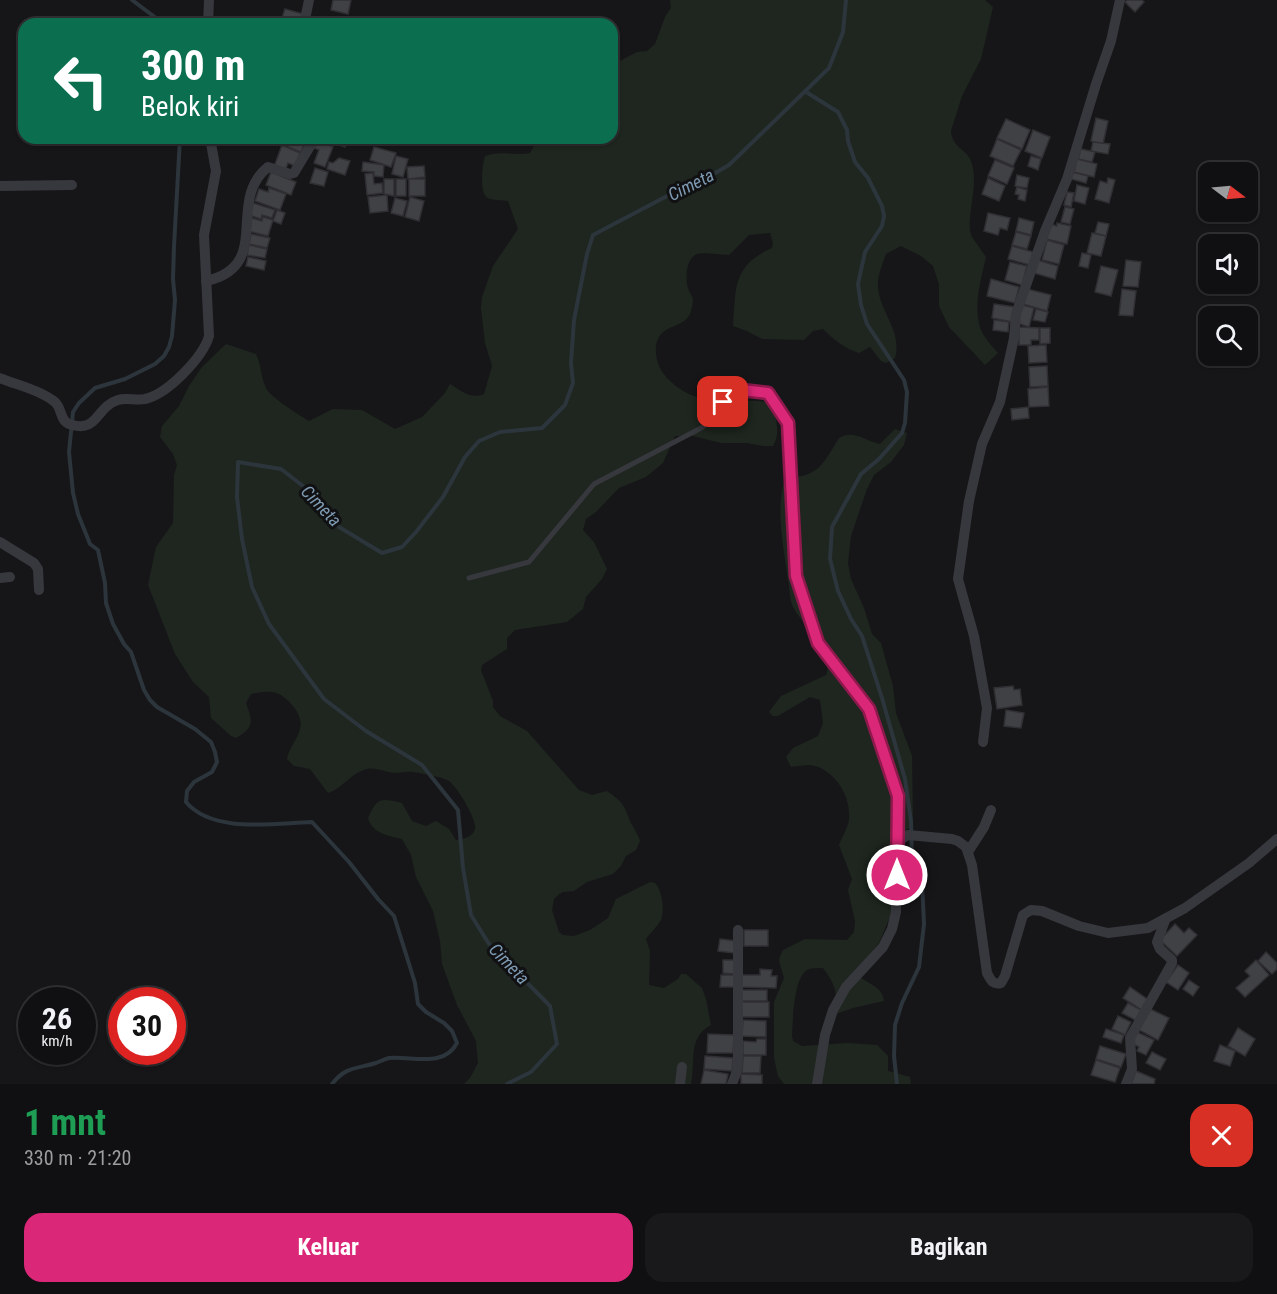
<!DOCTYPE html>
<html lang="id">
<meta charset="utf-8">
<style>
body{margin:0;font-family:"Roboto Condensed",sans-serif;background:#19191b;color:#f1f3f6;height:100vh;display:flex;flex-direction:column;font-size:22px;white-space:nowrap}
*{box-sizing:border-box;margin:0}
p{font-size:20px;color:#9c9d9f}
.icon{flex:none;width:33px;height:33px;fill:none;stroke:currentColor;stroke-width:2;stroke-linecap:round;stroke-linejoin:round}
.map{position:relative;height:1084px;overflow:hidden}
.sheet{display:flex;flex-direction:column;background:#101012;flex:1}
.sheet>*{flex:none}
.guide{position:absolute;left:18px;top:18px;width:600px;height:126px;border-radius:18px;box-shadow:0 2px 4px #0004,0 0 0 2px #303032;background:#0b6e4f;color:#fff;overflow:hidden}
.needle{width:39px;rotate:106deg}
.controls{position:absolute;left:1198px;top:162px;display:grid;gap:12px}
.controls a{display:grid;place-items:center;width:60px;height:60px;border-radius:12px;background:#101012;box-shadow:0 2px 4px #0004,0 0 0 2px #303032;font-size:30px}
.speed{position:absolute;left:18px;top:987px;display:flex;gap:12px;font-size:30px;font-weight:700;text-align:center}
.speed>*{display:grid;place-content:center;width:78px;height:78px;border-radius:50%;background:#101012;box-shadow:0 2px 4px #0004,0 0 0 2px #303032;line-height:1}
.speed small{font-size:15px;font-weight:400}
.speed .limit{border:9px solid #d22;background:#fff;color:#111}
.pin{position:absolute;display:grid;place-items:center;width:51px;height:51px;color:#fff;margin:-26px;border-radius:12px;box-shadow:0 3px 9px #0006}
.me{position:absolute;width:66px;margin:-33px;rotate:0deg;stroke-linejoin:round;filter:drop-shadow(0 0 4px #0008)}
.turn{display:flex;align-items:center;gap:21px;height:126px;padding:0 24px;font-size:27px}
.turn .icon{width:78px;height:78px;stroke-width:2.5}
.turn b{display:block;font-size:42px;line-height:51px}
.round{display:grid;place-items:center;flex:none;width:63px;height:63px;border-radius:18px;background:#19191b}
.summary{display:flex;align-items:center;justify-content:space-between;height:102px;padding:0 24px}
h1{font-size:36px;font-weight:700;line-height:45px;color:#1e9e55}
.action{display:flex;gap:12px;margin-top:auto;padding:12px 24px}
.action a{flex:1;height:69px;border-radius:18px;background:#db2777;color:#fff;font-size:24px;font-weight:700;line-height:69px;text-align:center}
.action a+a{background:#19191b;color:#f1f3f6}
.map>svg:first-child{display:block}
.green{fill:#1e261f}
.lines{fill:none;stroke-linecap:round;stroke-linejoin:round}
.stream{stroke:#2c353c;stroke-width:4}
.building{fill:#404145;stroke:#303034;stroke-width:1.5}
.lane{stroke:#37383d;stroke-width:5}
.street{stroke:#37383d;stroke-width:10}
.route-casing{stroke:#8e194d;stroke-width:15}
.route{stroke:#db2777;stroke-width:10}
.labels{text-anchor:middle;stroke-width:6;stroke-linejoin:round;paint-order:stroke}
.water-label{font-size:18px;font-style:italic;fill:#7f9bb3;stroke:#111113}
</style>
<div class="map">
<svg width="1277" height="1084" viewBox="0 0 1277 1084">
<rect width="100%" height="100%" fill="#161618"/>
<g class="green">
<path d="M670,0H985L993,7L981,59L962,96L951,131C952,148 967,149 971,161C979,183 968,209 970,231L972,237L986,257C981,280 971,311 983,334C987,341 993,347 998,353L985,365L949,327L939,306V284L933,266L921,256L901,246L886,254C883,262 879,273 878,281C876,310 903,328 895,358L886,363L881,361L870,347L859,353C844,348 834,340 823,329L813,331L804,340L762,339L747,331L733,326C736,288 732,266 772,248L773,243L770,233L749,235L729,255C722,255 704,252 697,254C686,258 685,279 688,288C689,292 693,297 693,300C693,304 691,311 690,314C684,327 664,325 658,339C654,346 656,358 659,366C663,375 670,381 677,387C708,409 735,396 771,403C776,416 781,434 773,446H763L747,443H721L693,436H675L663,463L646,477L619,488L596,512L586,519L583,530L594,542L607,569L602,579L586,597L583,609L567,622L515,630L507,638V649L482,665L481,670L493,701V707L500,716L527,731L579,790L592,795L607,791C625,804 623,804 631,823C634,829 638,834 640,841L636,850L626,856L621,866L613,874L587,882L574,891L563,892L558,895L554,899L552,910L559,932L563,935L574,936L590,930L608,918L616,899L650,882L655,883C662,890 665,910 661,920C657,927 650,933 646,939L650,951L649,985L664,988L678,979L681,974H686L702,988L706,999L711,1025C687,1038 696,1061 691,1084H464L470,1078L478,1063L476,1041L457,1005L442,964L440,941L433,911L416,877L411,855L402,839C388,836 372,833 368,818C377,797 381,798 402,803L412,821L426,826L436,821L449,829L456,840C463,839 473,837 475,829C477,819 457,787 449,781C443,777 420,773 413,772C406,771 400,773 394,773C386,772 375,767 367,769C351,773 343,788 328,793L310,769L294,766L287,759C289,747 297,741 300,729C304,716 290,700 279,694C271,690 259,692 251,694L246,703C253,722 254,728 236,738L231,736L211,718L209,697L193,682L175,654L148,585L156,547L173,523L174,475L177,465L173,454L160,437L162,426L179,406L189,386L202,367L226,344L256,354C261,364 262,383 267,390C274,399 299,415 309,421L333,409L362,410L395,429L422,417L445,393L450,384C460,390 471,400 484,394L492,366L485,343L481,308L482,297L493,266L518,229L508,201C502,200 494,201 488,198C479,194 482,165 485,156C500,150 514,156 530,153L538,138H612V65L637,52L647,51L655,44L665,17L671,8Z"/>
<path d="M895,429L907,433L904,445L891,462L874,475L867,489L851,536L848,563L851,579L864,608L872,634L881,643L893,686L896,713L912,756L913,825L900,835L898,844L904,884L879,943L855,973C865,983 883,986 884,1001L853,1008L836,1014C837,992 836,985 823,968C819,968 812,968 809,969C793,975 793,1021 792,1036L793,1041L802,1046L848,1043L877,1045L888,1056V1071L910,1077L911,1084H784L778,1076L774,1058V1002L784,978L779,961L780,956L783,950L805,939L847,940L854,932L855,921L848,890L852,879L839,845C842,837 849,826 849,818C851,796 834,768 810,765C804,765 797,766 791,767L786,757L793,748L818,736L823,723L820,700L810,697L778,716H773L769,712L781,696L826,675C835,656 802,624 793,607C789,599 790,588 788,580C784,548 775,510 785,478C819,477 823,464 839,438C854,429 865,441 880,444Z"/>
</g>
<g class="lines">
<g class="stream">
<path d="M132,0L156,18L160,24"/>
<path d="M806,92L838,112L847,130L848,141L855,162L868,178L882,206L884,216L882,226L865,252L858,284L861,305L867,324L904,380L907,392L905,423L902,433L879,459L861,474L832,527L830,559L838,591L851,619L862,636L882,698L905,779L911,821L912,861L922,882L924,924L919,967L902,1003L895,1025L894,1056L897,1084"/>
<path d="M180,138L174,246L173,279L175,300L172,336L169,347L164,356L155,364L125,379L95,388L79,403L73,412L69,452L73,493L78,514L90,544L98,550L105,583L106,603L113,624L124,644L131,652L144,690L150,700L157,707L195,729L211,742L215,752L217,762L212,772L194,782L187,791L186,802C213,834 274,823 312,822L349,862L378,899L394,916L415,983L418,1004L426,1012L444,1023L452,1031L457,1043C444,1068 413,1056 389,1058C385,1059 381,1061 376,1063C357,1069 346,1066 332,1084"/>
<path d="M507,1084L531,1072L557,1044L550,1006L489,944L471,915L463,868L458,810L422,765L366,731L324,699L269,624L252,587L242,539L237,497L238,462L281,469L312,493L339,527L382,553L402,547L416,532L443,497L465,457L479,441L500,432L542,428L565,405L573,383L571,363L574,320L587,254L593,235L669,195L691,187L729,165L829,68L843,32L846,0"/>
</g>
</g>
<g class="building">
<path d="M333,0H351L348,14L331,10Z"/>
<path d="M1127,0H1142L1144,2L1135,12L1125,2Z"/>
<path d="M285,9L303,14L300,24H280Z"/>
<path d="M1096,118L1108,121L1103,144L1091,141Z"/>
<path d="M1006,119L1030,130L1022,149L997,138Z"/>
<path d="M1033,130L1050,137L1042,158L1025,151Z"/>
<path d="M292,138L305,143L301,152L288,147Z"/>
<path d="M335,138H349L345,147L333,143Z"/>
<path d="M997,139L1021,150L1013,166L990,156Z"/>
<path d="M317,140L333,147L325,167L314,163L319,150L314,148Z"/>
<path d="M1093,142L1110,144L1108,154L1091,151Z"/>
<path d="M282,145L300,153L295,166L288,163L285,171L274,167Z"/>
<path d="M374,147L396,153L391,167L370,160Z"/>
<path d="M1081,149L1095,152L1092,162L1078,159Z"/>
<path d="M396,156L408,159L403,177L392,174Z"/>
<path d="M1031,156L1041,159L1038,170L1028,166Z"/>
<path d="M339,158L350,161L345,175L327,169L329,162L333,163Z"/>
<path d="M1077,159L1097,164L1094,177L1074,172Z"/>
<path d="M995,160L1014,168L1007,184L988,176Z"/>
<path d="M363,162L384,165L383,177L374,176V172L362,171Z"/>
<path d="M424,166L425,177L408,179L407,167Z"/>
<path d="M315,168L328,172L324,186L310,183Z"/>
<path d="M271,172L296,182L291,195L266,185Z"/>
<path d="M1072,172L1088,176L1086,183L1071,179Z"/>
<path d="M373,173L374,184L382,183L383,193L367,195L365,174Z"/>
<path d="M1017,175L1029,178L1027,188L1015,186Z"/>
<path d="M988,178L1005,186L999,201L982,194Z"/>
<path d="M1108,178L1115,180L1109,203L1095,199L1100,181L1107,183Z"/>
<path d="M384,179H394V196L384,194Z"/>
<rect x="396" y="179" width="10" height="17"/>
<rect x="409" y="179" width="16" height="17"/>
<path d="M1077,185L1089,188L1085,204L1074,201Z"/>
<path d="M1017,187L1027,190L1025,201L1018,199L1019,195L1015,194Z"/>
<path d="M269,188L286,194L280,210L255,201L259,189L268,192Z"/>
<path d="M1067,192L1074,193L1071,207L1064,205Z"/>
<path d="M387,195L388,211L370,213L368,197Z"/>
<path d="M410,197L424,201L419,221L405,217Z"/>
<path d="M395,198L407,201L403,216L391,213Z"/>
<path d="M253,203L275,210L272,218L262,215L261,219L249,215Z"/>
<path d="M1065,207L1074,209L1070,224L1061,222Z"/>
<path d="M277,210L285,213L281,224L273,221Z"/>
<path d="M988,213L1010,218L1007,230L1000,228L998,235L984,231Z"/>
<path d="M263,217L273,220L268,236L248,231L252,218L262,221Z"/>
<path d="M1019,218L1034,222L1031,235L1016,231Z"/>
<path d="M1098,222L1109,224L1106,236L1095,233Z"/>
<path d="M1057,223L1071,226L1067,244L1046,239L1050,224L1057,226Z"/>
<path d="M1016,232L1031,236L1027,249L1012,245Z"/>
<path d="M1092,233L1106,236L1101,256L1087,253Z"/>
<path d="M251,234L270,238L267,248L249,244Z"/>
<path d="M1047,240L1064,245L1059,264L1042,260Z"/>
<path d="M249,245L267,249L265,258L247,255Z"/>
<path d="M1012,246L1033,252L1030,265L1008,259Z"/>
<path d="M1082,253L1091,255L1088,268L1079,266Z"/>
<path d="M248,257L266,261L264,270L246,266Z"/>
<path d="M1037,260L1058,266L1055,279L1034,273Z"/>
<path d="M1126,260L1141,262L1138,287L1123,286Z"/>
<path d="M1010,262L1027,266L1022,285L1005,280Z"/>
<path d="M1101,266L1118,270L1111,296L1095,292Z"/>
<path d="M991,279L1019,287L1015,303L987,296Z"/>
<path d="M1027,289L1051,295L1047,311L1023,304Z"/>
<path d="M1122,289L1136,291L1133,316L1119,315Z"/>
<path d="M994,304L1015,307L1013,322L992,318Z"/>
<path d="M1022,305L1034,308L1029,327L1017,323Z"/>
<path d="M1036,309L1048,312L1045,322L1033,320Z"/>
<path d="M994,320L1009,322L1008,332L993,330Z"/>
<path d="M1019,327L1039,328V340H1031V345H1019Z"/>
<path d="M1040,328H1050V343L1040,344Z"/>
<path d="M1046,345L1047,362L1029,363L1028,346Z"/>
<path d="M1047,366L1048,386L1030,387L1029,367Z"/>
<path d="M1048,387L1049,406L1029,407L1028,389Z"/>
<path d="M1028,407L1029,418L1012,420L1011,409Z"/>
<path d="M1013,686L1014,690L1020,689L1022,705L997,709L994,688Z"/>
<path d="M1006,710L1024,713L1021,728L1004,726Z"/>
<path d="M1175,924L1184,933L1189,928L1197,935L1177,956L1163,943L1161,939Z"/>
<rect x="744" y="930" width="24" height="16"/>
<path d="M720,939L736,941L734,953L718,951Z"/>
<path d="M1266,952L1277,963V969L1272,974L1258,961Z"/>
<path d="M723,960H735V974L723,973Z"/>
<path d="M1256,960L1269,975L1245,997L1236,988L1250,976L1245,971Z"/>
<path d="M1178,965L1189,973L1178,990L1166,982Z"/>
<path d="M760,969L772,970L771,976H777L776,988L742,987V975H760Z"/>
<path d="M721,975H736L735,987H720Z"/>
<path d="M1189,980L1199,987L1193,996L1183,989Z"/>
<path d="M1130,987L1150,1001L1143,1011L1123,998Z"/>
<rect x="742" y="990" width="25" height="11"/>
<path d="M742,1002H769V1017H741Z"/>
<path d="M1128,1003L1143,1011L1137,1021L1122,1013Z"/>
<path d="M1150,1009L1169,1018L1158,1040L1139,1030Z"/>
<path d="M1118,1016L1131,1022L1125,1035L1112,1029Z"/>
<path d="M743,1020L766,1021V1037L742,1036Z"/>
<path d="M1238,1028L1255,1039L1245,1056L1228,1046Z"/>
<path d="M1106,1029L1124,1035L1121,1043L1103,1037Z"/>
<path d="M1137,1032L1154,1040L1146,1055L1137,1051L1139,1047L1132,1043Z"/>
<path d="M708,1034L734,1035L733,1053H707Z"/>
<path d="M757,1039H766V1055H743V1041L756,1042Z"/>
<path d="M1220,1045L1235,1051L1230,1066L1214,1061Z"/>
<path d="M1100,1046L1126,1054L1121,1067L1096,1059Z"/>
<path d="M1152,1052L1166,1059L1160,1070L1146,1063Z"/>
<path d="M705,1056L733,1058L732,1071L704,1069Z"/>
<path d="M743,1056H761L760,1073H742Z"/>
<path d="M1096,1060L1120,1068L1115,1082L1091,1075Z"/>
<path d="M704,1070L728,1074L726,1084H701Z"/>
<path d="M1136,1071L1155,1079L1154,1084H1131Z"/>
<path d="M741,1074L762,1075V1084H741Z"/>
</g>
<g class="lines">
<path class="lane" d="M469,578L529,562L594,484L703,427L733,389L768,393L788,424L796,575L818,643L869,709L898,796V840"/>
<g class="street">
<path d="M208,24L209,0"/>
<path d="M304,24L309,0"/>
<path d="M0,186L72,185"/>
<path d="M206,281C274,266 225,201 268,167L290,174L294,173L315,138"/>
<path d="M0,378C17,385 40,390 55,402C62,408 60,421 69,424C99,434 95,407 118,400C126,397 137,401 145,399C168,394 203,357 209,336L204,235L216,171L210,138"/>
<path d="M0,542L34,563L38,569L39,590"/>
<path d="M0,578L10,577"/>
<path d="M983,742L987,708L974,636L958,579L969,501L982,444L1000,402L1014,338L1016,314L1045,231L1067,179L1096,84L1111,41L1120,0"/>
<path d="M968,852L984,827L991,810"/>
<path d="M680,1084L682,1067"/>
<path d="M732,1084L737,1071L738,1054V930"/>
<path d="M817,1084L825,1035L833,1010L846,987L883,947L892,929L896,912V848C898,841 901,839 908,835L952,839L958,841L966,847L972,865L987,973C991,980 992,985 1001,983L1005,976L1023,915L1031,910L1042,911L1079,926L1108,933L1148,928L1185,908L1249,863L1277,839"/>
<path d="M1126,1084L1132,1069L1130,1038L1172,963V960L1160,949L1157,942L1166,918"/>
</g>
</g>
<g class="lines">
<defs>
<path id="route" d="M723,402L733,389L768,393L788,423L796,576L818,643L869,709L898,796L897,875"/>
</defs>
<use href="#route" class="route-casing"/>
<use href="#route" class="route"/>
</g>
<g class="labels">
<g class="water-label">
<text transform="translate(691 185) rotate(-27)" y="6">Cimeta</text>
<text transform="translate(321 506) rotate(46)" y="6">Cimeta</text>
<text transform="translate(509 964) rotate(46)" y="6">Cimeta</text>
</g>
</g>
</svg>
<div class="controls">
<a><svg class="needle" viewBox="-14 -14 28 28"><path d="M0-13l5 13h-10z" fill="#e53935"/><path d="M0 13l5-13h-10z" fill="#9c9d9f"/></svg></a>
<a><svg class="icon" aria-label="sound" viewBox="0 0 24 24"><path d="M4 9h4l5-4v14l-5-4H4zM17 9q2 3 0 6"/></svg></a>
<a><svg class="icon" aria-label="search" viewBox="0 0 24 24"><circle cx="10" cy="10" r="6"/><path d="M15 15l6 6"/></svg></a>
</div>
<div class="speed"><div>26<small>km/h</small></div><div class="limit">30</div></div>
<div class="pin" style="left:723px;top:402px;background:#d93025"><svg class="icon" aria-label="arrive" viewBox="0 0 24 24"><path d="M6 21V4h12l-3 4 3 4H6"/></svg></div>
<svg class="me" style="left:897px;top:875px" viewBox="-20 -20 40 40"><circle r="17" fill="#db2777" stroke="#fff" stroke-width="3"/><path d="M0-11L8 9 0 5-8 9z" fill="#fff"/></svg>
<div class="guide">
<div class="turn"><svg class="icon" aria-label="left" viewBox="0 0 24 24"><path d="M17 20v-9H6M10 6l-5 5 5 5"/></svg><div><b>300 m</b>Belok kiri</div></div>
</div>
</div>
<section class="sheet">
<div class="summary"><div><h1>1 mnt</h1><p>330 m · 21:20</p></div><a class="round" style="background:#d93025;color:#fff"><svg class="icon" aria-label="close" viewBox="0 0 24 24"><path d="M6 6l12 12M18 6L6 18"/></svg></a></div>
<div class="action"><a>Keluar</a><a>Bagikan</a></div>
</section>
